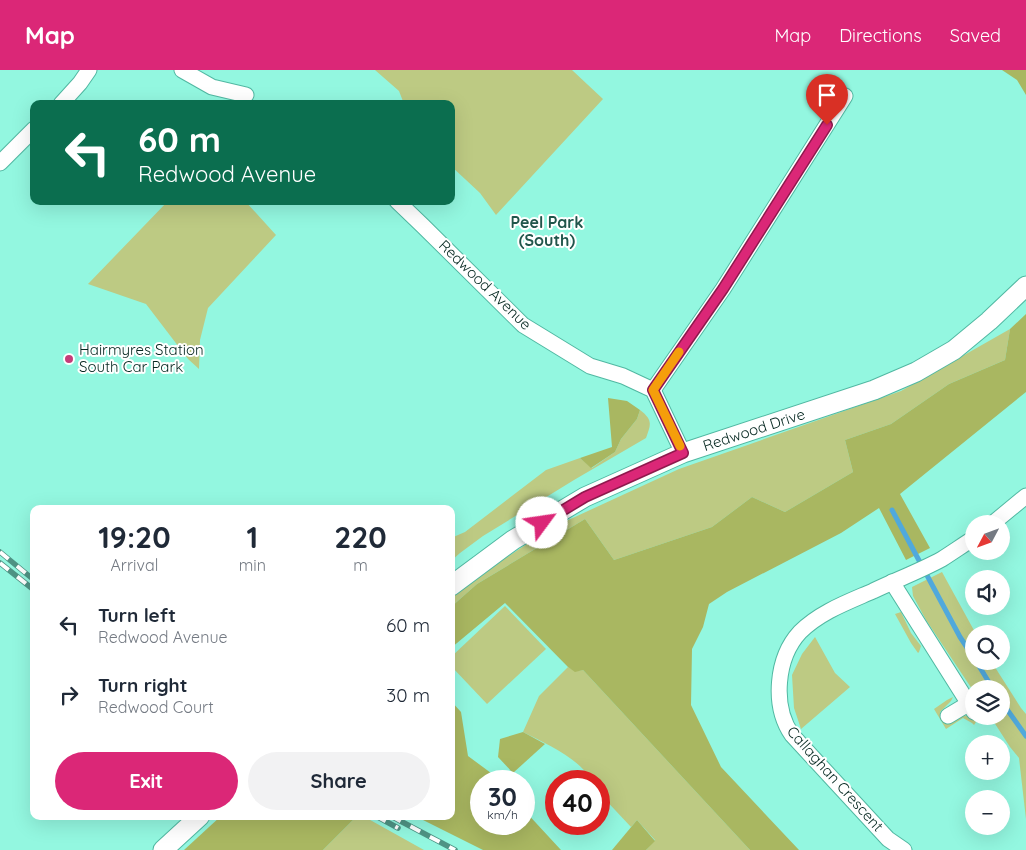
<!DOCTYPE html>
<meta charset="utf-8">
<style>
body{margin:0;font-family:Quicksand,sans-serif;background:#f2f2f3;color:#1f2937;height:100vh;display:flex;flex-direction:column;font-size:19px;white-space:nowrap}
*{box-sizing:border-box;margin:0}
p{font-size:16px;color:#747a83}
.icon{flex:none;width:28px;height:28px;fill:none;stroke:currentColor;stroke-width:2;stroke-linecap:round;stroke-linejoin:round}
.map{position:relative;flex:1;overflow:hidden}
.side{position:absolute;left:30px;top:435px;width:425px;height:315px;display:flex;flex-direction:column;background:#fff;border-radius:10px;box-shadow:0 5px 20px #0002}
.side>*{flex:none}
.hud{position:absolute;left:30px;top:30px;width:425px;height:105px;border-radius:10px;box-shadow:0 5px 20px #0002;background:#0b6e4f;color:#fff;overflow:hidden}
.needle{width:32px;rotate:229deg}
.tools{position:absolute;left:965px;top:445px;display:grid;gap:10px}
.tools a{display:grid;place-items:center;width:45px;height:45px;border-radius:50%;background:#fff;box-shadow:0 5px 20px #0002;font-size:25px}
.speed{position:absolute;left:470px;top:700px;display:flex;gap:10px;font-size:25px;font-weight:700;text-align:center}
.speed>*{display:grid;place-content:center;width:65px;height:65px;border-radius:50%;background:#fff;box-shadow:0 5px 20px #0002;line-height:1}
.speed small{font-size:12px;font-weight:400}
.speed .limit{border:8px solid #d22;background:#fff;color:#111}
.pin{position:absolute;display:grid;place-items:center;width:42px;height:42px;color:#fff;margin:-51px -21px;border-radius:50% 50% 50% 0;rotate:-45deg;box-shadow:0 0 5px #0007}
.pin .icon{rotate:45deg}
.me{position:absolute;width:55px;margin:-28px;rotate:59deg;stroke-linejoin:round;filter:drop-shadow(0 0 4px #0008)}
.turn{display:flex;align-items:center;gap:18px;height:105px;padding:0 25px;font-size:22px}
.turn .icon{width:65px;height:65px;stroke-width:2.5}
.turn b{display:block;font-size:35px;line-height:42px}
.eta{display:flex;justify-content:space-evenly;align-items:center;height:85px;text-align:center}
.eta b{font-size:30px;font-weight:800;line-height:35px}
.primary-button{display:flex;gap:10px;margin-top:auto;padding:10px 25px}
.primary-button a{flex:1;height:58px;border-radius:30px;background:#db2777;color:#fff;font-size:20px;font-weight:800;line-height:58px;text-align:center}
.primary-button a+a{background:#f2f2f3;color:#1f2937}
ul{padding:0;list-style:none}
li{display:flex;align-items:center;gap:15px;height:70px;padding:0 25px}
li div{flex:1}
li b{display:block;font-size:19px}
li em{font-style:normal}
header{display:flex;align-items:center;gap:30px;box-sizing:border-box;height:70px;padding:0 25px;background:#db2777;color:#fff}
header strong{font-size:24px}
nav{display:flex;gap:28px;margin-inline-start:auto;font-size:18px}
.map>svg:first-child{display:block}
.green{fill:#bdca83}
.forest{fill:#a9b761}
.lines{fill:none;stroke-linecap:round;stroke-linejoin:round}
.stream{stroke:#50a9dc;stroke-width:5}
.minor-casing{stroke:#51b8a2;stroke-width:17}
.tertiary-casing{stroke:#51b8a2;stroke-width:21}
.minor{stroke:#fff;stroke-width:15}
.tertiary{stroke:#fff;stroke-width:19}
.rail-casing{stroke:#4f9384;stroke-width:5.5}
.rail{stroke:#fff;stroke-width:4;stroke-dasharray:11;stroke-linecap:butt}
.route-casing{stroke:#8e194d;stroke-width:12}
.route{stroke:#db2777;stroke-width:9}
.slow{stroke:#f59e0b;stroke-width:9}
.poi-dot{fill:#c43c79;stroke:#fff;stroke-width:2}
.labels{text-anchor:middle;stroke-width:4;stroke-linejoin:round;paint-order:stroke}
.street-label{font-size:15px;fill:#052720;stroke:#fff}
.poi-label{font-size:15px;fill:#052720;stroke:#fff;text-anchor:start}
.neighbourhood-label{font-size:16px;font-weight:bold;fill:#20564b;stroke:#fff}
</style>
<header>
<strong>Map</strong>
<nav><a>Map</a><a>Directions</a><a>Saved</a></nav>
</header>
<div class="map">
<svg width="1026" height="780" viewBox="0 0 1026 780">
<rect width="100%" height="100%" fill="#93f7e0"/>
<g class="green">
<path d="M375,0H572L603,29L496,145L480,123L451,96V34H404L399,21Z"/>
<path d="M168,131H245L276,165L208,238L200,270L199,299L188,289L146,234L88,214Z"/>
<path d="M1010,259L1005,290L949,314L891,354L845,370L853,402L785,442L752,427L712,457L614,490L585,449L477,514L451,537V528L489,499L551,458L679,399L901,321Z"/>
<path d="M640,340C653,350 651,354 646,368L574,410L483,466L460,483L451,491V468L465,462L546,400L580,388L592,398L615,382L621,369L637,349Z"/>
<path d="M942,502L976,564H974V591H991L1021,638L1026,644V749L1019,688L1010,677L990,646H1001V619H974V622L926,550L913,526L912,517Z"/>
<path d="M505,536L546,579L487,634L451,596V587Z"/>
<path d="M901,542L911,563L921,576L919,582L918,583L911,573L895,544Z"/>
<path d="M815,567L835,603L850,617L801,659L794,638L792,605L802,584Z"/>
<path d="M568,597L575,601L583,600L750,780H646L655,770L637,750L631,757L600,724L599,722V711H592C578,687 548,675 523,662L539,626Z"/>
<path d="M953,627L951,631L940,642L948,652C960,646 964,641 976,652L974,655L972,653L963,648L946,659L934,639L947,630Z"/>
<path d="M357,746H363L424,780H323Z"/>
</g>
<g class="forest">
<path d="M1002,0H1026V25L1017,10Z"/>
<path d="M1026,244V322L900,424L930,478L906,490L879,438L841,463L727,522L709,534L703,557L692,579L691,635L721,697L799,780H750L583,600L575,602L568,597L505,533L451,578V537L477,514L585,449L614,490L712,457L752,427L785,442L853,402L845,370L891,354L949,314L1005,290L1010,259Z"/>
<path d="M608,328L627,331L640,340L637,349L621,369L615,382L591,398L580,388L612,377Z"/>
<path d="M451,631L461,642L468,686L491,703L497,711H481V754H524V740L561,780H483L415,746H451Z"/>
<path d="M523,662L545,674L513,703L498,687L500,669Z"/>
<path d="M221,746H357L323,780H184Z"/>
<path d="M637,750L655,771L646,780H612Z"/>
</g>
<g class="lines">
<g class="stream">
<path d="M892,440L960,567L974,588"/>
<path d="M976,591L993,619"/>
<path d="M1001,631L1026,666"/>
</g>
<defs>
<g id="minor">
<path d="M182,0L212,17L246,25"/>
<path d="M61,34L80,13L89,0"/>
<path d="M0,93L34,59"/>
<path d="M397,131L423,156L523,255L590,296L623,306L653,320L683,383"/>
<path d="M653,320L723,219L845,26"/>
<path d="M992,454L1026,426"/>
<path d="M892,512L974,642"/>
<path d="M948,646L968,634"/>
<path d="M904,780L888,769L792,665C772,636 776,588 800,562C820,542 848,532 873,521C896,510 920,501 942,489C953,482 963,475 974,468"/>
</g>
<g id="tertiary">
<path d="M451,516L513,470L585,427L683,383L874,320L916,302L954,280L989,251L1026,216"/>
<path d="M163,780L200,746"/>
</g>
</defs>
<use href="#minor" class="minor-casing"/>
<use href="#tertiary" class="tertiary-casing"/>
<use href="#minor" class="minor"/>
<use href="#tertiary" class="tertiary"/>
<defs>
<g id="rail">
<path d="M0,482L34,510"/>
<path d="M0,493L34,520"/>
<path d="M376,746L398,758"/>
<path d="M391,746L455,780"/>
</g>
</defs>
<use href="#rail" class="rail-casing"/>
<use href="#rail" class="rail"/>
</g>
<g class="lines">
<defs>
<path id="route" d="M542,453L585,427L683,383L653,320L723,219L827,55"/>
</defs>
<use href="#route" class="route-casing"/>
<use href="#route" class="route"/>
<path class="slow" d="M679,282L653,320L680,376"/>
</g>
<circle class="poi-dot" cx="69" cy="289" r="5"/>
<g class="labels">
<g class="street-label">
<text transform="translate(485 215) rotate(44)" y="5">Redwood Avenue</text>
<text transform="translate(754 360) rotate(-18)" y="5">Redwood Drive</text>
<text transform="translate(835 709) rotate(48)" y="5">Callaghan Crescent</text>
</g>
<g class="poi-label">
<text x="79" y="285">Hairmyres Station<tspan x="79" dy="17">South Car Park</tspan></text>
</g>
<g class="neighbourhood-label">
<text x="547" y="158">Peel Park<tspan x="547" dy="18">(South)</tspan></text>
</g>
</g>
</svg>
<div class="tools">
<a><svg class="needle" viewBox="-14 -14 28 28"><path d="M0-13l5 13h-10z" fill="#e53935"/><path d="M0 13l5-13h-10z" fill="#747a83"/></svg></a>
<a><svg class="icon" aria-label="sound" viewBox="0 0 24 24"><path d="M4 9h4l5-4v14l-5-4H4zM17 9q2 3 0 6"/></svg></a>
<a><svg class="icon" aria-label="search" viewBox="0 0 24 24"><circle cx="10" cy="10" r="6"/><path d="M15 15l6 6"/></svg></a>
<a><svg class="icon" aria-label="layers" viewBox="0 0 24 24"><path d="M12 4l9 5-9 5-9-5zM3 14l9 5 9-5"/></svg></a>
<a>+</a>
<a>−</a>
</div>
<div class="speed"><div>30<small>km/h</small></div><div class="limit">40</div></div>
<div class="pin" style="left:827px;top:55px;background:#d93025"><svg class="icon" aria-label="arrive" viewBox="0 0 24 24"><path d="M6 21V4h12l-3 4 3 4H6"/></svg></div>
<svg class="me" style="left:542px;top:453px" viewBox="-20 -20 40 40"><circle r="19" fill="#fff"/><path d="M0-13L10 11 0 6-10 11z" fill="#db2777"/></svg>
<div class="hud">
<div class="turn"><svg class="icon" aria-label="left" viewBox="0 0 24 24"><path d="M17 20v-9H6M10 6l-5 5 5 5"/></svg><div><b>60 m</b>Redwood Avenue</div></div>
</div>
<section class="side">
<div class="eta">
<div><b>19:20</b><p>Arrival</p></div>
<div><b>1</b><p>min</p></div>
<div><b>220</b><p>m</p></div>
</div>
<ul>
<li><svg class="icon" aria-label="left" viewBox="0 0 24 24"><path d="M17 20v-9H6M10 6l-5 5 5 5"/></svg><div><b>Turn left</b><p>Redwood Avenue</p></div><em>60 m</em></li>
<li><svg class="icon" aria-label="right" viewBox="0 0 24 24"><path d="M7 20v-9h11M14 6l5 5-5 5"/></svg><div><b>Turn right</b><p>Redwood Court</p></div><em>30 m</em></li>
</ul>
<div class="primary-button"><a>Exit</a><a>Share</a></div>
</section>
</div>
